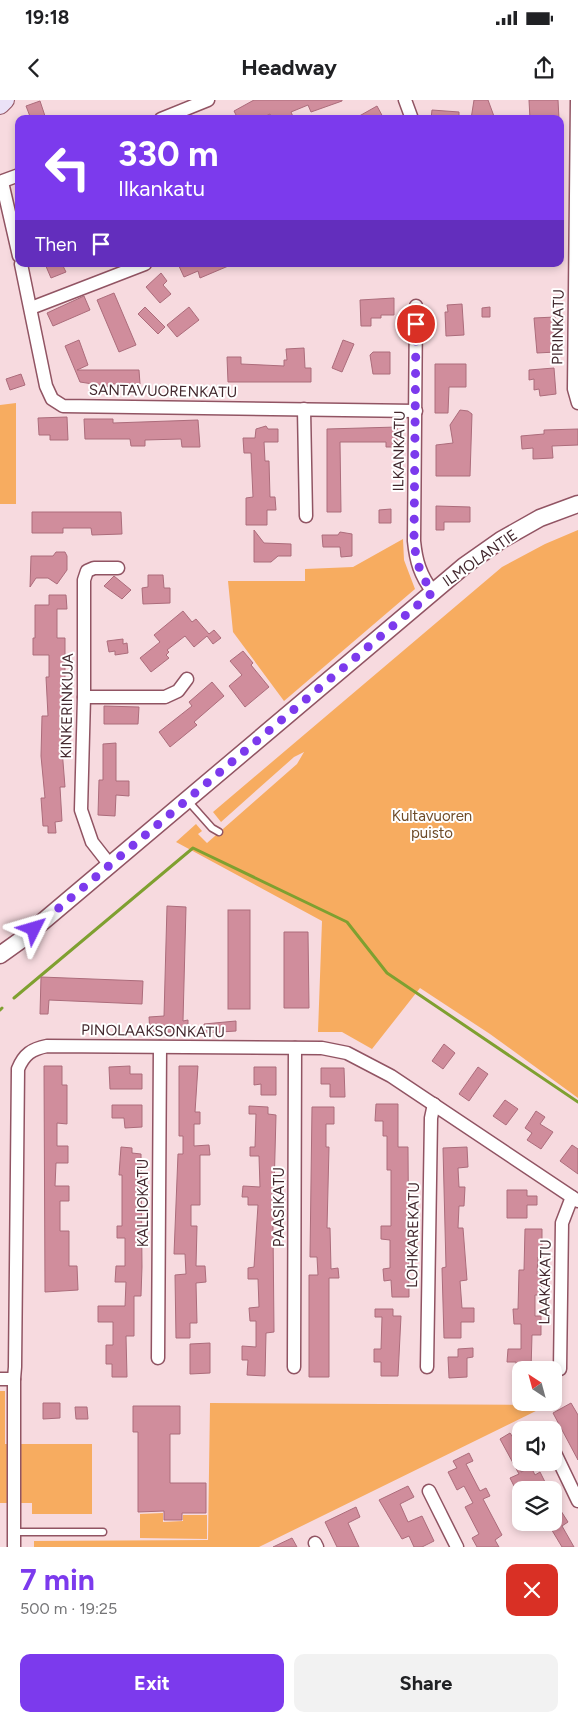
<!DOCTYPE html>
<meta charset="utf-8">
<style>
body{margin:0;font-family:Figtree,sans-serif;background:#f2f2f2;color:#202124;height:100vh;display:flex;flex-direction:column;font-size:19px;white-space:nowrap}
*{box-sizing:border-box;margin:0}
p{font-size:16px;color:#757577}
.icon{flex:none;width:28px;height:28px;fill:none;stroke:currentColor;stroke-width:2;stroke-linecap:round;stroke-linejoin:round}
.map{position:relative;height:1447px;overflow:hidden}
.panel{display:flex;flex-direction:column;background:#fff;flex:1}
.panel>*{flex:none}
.guide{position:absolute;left:15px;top:15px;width:549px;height:152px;border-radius:10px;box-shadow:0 2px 8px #0003;background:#7c3aed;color:#fff;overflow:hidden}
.needle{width:32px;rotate:324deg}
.tools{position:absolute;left:512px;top:1261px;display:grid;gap:10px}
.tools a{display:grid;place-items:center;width:50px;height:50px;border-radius:10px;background:#fff;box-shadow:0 2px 8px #0003;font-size:25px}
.pin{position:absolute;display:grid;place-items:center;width:42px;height:42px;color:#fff;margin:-21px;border:2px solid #fff;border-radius:50%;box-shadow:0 1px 5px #0007}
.me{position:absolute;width:55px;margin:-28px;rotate:50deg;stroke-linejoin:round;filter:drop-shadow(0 0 4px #0008)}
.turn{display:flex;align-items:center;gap:18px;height:105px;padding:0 20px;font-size:22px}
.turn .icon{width:65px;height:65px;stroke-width:2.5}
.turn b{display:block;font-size:35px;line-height:42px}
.then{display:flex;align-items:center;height:48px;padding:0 20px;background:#0003;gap:10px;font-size:19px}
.round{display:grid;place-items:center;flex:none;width:52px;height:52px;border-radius:10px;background:#f2f2f2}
.headline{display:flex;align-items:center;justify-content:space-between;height:85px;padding:0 20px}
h1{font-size:30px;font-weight:700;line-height:38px;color:#7c3aed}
.action{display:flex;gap:10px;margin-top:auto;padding:10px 20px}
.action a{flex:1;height:58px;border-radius:10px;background:#7c3aed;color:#fff;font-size:20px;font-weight:700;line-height:58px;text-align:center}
.action a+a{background:#f2f2f2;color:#202124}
.status{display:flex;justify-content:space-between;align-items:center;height:35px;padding:0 25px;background:#fff;direction:ltr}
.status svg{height:14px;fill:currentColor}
header{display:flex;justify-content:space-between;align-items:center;height:65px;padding:0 20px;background:#fff;font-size:22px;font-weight:700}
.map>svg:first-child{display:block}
.green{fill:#f7ac60}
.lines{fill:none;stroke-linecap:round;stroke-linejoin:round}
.stream{stroke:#7fa030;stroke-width:3}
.building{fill:#d08d9c;stroke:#ac6c7b}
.service-casing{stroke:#915463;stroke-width:9}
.minor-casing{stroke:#915463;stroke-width:15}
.tertiary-casing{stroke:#915463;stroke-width:19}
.secondary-casing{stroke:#915463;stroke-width:20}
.service{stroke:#fff;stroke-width:6}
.minor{stroke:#fff;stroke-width:12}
.tertiary{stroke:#fff;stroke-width:16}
.secondary{stroke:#ebe2f7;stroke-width:18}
.route{stroke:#7c3aed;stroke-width:9;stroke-dasharray:0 16.2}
.labels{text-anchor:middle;stroke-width:4;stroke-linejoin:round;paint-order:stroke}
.street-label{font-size:15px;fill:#43282e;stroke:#fff}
.park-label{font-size:15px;fill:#6e4b28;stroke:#fff}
</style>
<div class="status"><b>19:18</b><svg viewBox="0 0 49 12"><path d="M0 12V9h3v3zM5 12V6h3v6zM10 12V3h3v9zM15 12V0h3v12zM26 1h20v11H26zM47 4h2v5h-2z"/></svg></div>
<header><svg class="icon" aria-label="back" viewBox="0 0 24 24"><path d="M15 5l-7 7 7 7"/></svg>Headway<svg class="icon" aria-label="share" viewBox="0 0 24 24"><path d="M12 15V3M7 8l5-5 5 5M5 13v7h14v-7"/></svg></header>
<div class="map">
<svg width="578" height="1447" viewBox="0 0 578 1447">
<rect width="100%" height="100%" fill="#f7dadf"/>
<g class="green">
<path d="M16,303V404H0V305Z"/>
<path d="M578,430V998L490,934L420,888L372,949L342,932H318L322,821L176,742L196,724L202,731L198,734L207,743L297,664L304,652L294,657L221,722L213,712L502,467L545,444Z"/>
<path d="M403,439L404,460L415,489L284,601L233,532L228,481H305V469L353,467Z"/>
<path d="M0,1291H5V1344H92V1414H32V1403H0Z"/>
<path d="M210,1303L548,1305L259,1447H34V1441L208,1440Z"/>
<path d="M163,1413V1422L183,1421V1415H207V1439L140,1438V1414Z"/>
</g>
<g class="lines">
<g class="stream">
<path d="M14,898L193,748L347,822L387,873L578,1002"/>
<path d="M0,910L2,908"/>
</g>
</g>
<g class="building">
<path d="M254,0H342V1L311,12L308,5L291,12L294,19H272L270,14L260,19H238L234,11Z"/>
<path d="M474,0H488L495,19H471Z"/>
<path d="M529,0H558L559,19H530Z"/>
<path d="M40,1L46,19H31L26,6Z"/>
<path d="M377,6L384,19H354Z"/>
<path d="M432,10L459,12V19H431Z"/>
<path d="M45,164H62L66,172L51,178Z"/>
<path d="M178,164H233L200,178L198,171L184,177Z"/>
<path d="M161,173L167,181L163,185L171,194L160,203L146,187Z"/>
<path d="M114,193L136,245L119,252L97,200Z"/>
<path d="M84,196L90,210L53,226L47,213Z"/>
<path d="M394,198V215H381V218H371V226H361L360,200Z"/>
<path d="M462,204L464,235L446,236L445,212H448L447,205Z"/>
<path d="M145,207L165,227L158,234L138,214Z"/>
<path d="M189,207L199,220L177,237L167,225Z"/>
<path d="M490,207V217H482V208Z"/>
<path d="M555,217L556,252L537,253L534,218Z"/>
<path d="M79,240L88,265L77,270H139L140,284H113L112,287L80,282L65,246Z"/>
<path d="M343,240L354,244L342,272L332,268Z"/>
<path d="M304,248L305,268H311V282H228L227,257H241V264L284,266V260H287L286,249Z"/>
<path d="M373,252H390V274H373L370,255Z"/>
<path d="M435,264H466V287H449L448,313H435Z"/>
<path d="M554,268L556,294L540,296L539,289L534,290V279L529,280V270Z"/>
<path d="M21,274L25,285L10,290L6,279Z"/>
<path d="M460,310L468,311L472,314L470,376H436V345L453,343L450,325Z"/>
<path d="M67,317L68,340H50V335H39L38,318Z"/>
<path d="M84,319H113V323L198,320L200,347H182L181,339L145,340V346H131L130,339H85Z"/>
<path d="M266,326L268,329H278V342H264L265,361H269L270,397H275L276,410H267V425H246V398L253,397L251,353H244L243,338H255L256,329Z"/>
<path d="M397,327V347H386V342H340L341,412H327V329Z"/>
<path d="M578,329V345L552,346L553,358L533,359V348L522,349L521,336L544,334V330Z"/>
<path d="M436,406L470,407V422H444V430H436Z"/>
<path d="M391,409V423H379V410Z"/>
<path d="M32,412H121L122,434L92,435L91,428H63V433H32Z"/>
<path d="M254,430L264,443L291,444V456H278L271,462H254Z"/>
<path d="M340,432L352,434V456L341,457L340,447H323L322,435H338Z"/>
<path d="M56,452H65L67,456V470L57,484L48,478H36L30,487L31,456H53Z"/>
<path d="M148,475H163L164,488H170V503L143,504L142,488L148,487Z"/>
<path d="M114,476L131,490L122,499L104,486Z"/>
<path d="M49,495H66L67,509H57V538H65V649H62L65,687H60L62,721L55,722L56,733H48V726H43L41,698H45L41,656L42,616H48L46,577H49V555H33V538H35V505H49Z"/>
<path d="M183,511L192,522L196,519L209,534L214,530L221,538L213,544L207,536L194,547L185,536L167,550L169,552L166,555L169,558L151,572L140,558L160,542L154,535Z"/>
<path d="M123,539V544L127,543L128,553L115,555V551L109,552L107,541Z"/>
<path d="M243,551L253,563L251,565L269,587L245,607L229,586L242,575L230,561Z"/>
<path d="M212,582L224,596L194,622L197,625L170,647L159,632L192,606L189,602Z"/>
<path d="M104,606L139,607L138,624H104Z"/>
<path d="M116,643V681H129V696L116,695L115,716L98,715L99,680H103V644Z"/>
<path d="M167,806L186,807L183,921L188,920V931L150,933L149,917L164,916Z"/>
<rect x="228" y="810" width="22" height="99"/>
<path d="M284,832H308L309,908H284Z"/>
<path d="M41,877L143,881L142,904L49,900L48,914H40Z"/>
<path d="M236,921V931L204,933V924Z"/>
<path d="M444,944L455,953L443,969L432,961Z"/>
<path d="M44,966H62V985H67V1024L57,1023V1046H68V1063H56L55,1086H69V1101H60V1131H69V1166H77L78,1190L45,1192Z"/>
<path d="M130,966V974H142V989H110L109,967Z"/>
<path d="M179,966H198L195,1012H200V1024H194V1046L209,1045L210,1055H200V1105H191V1126H197L196,1166H205L206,1182L196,1183L197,1223H190V1238H176L175,1175L186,1174L185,1154H174L178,1054H183V1036H179Z"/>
<path d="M254,967H276V995H261V984L254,985Z"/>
<path d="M478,967L488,974L469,1001L459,994Z"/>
<path d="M321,968H344L345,997H330V984H321Z"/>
<path d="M505,1000L518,1009L506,1025L493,1016Z"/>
<path d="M376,1004H398V1047H408L409,1197H392L391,1180L384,1181L383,1169L390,1168V1140L381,1139V1126H391V1070H387V1036H383V1021H375Z"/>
<path d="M112,1005H142V1027L125,1028L124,1018H112Z"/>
<path d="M249,1006L268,1007V1014L276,1015L273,1128L274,1232L266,1233L265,1276L247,1275L248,1260H242V1246L256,1247V1221H250L249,1208L259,1207L258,1179H248V1168L254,1167L258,1105H248V1097H242L243,1086L260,1087L259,1056H250V1047H255L256,1014H249Z"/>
<path d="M312,1007H334V1024H326V1047H329L327,1128H330L331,1169L338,1168L339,1178H329V1277H309V1175H318L317,1157H310Z"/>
<path d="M536,1011L545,1017L540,1024L553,1032L541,1049L527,1040L532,1033L525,1028Z"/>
<path d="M572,1045L578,1049V1074L560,1061Z"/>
<path d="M121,1047L132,1048V1053L141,1054L142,1167L141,1196H134V1236H126L127,1277H112V1264H106V1245H113V1222H98V1206H125L126,1182H115L116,1166H125V1138H117V1126H122V1075H119Z"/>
<path d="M467,1047L468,1067L458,1068L459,1087H465L464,1106H459L458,1128H463L467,1180L460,1181L462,1208H474V1222H461V1238H444L442,1168L446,1167L443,1048Z"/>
<path d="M507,1090H527V1096H537V1105H527V1118H507Z"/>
<path d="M525,1129H542V1157H538L537,1174H542L541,1195H535V1216H541V1235H532L531,1270H516V1262H507L508,1249H521V1224H514L513,1209H518L519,1170H524Z"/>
<path d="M375,1209H393V1216H401L398,1276H381V1262H374V1249H381L382,1217H375Z"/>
<path d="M210,1243V1273L190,1274V1244Z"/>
<path d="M473,1248V1257L467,1258V1277L449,1278L448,1257H458V1249Z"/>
<path d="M43,1303H60V1318L43,1319Z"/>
<path d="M571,1303L578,1315V1360L553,1313Z"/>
<path d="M133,1306H180V1334H170V1383H206V1413H182V1420H164V1411L138,1412V1332H133Z"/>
<path d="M75,1307H87L88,1319H76Z"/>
<path d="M510,1333L514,1339L521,1335V1372L531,1367L535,1375L540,1372L549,1390H529L525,1382L515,1388L510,1378L519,1374L500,1339Z"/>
<path d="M469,1353L473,1361L466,1364L480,1391L486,1388L490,1396L483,1399L502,1435L495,1440L499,1447H477L472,1438L479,1434L465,1407L473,1403L464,1386L457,1390L448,1372L457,1368L453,1361Z"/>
<path d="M408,1386L414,1397L400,1404L408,1422L422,1416L434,1441L422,1447H414L409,1436L402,1439L379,1400Z"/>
<path d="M554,1400L568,1422L562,1426L574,1447H562L547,1422H554Z"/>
<path d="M356,1407L360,1417L348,1423L359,1447H337L325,1422Z"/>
<path d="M292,1438L297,1447H273Z"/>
</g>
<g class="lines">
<defs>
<g id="service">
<path d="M188,701L212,728L219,732"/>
<path d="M14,1432H103"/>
</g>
<g id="minor">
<path d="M405,0L412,19"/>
<path d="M577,0L574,289L578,303"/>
<path d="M161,19L208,0"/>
<path d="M0,82L19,75"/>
<path d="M2,82L19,156"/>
<path d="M21,164L46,286L52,299L63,306L416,311"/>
<path d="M416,206L414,441C416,461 420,475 433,492"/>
<path d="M31,208L145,164"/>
<path d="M304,309L306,416"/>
<path d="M84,597H165L178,591L187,579"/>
<path d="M110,765L92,742L81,710L84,597V480L87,471L94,468H118"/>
<path d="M158,1258L160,947"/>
<path d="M294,1267L295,948"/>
<path d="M427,1267L431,1018L434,1004"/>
<path d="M560,1269L562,1123L572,1097"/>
<path d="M0,1279H14L15,1267L18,969C24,954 32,949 47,946L322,948L347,953L391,976L578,1101"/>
<path d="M554,1351L578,1401"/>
<path d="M429,1391L457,1447"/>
<path d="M315,1443L317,1447"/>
<path d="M14,1447V1279"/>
</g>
<path id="tertiary" d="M0,855L21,840L464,466L501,440L540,418L578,404"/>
<path id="secondary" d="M0,5L5,0"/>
</defs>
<use href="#service" class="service-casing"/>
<use href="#minor" class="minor-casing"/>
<use href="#tertiary" class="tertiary-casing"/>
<use href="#secondary" class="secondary-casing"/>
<use href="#service" class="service"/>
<use href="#minor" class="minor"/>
<use href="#tertiary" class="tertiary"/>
<use href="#secondary" class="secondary"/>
</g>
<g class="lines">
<path class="route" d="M34,829L433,492C420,476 416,461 414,441L416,224"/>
</g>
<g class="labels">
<g class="street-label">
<text transform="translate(558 227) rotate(-89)" y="5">PIRINKATU</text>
<text transform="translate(163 291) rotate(1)" y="5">SANTAVUORENKATU</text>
<text transform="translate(399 351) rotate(-89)" y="5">ILKANKATU</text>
<text transform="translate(480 458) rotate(-35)" y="5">ILMOLANTIE</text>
<text transform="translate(67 606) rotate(-89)" y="5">KINKERINKUJA</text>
<text transform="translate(153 931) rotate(1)" y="5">PINOLAAKSONKATU</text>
<text transform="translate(143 1103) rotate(-90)" y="5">KALLIOKATU</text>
<text transform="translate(279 1107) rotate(-90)" y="5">PAASIKATU</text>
<text transform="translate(413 1135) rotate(-89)" y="5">LOHKAREKATU</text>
<text transform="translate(545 1182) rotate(-89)" y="5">LAAKAKATU</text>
</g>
<g class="park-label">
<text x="432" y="721">Kultavuoren<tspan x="432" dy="17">puisto</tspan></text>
</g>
</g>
</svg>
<div class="tools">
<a><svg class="needle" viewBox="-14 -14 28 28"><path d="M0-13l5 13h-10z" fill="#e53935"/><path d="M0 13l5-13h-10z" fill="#757577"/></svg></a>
<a><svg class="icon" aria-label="sound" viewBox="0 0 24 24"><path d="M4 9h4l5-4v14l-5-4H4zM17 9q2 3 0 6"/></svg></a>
<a><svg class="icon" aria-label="layers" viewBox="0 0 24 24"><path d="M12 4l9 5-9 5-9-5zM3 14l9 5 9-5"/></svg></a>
</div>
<div class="pin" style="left:416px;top:224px;background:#d93025"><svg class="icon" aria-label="arrive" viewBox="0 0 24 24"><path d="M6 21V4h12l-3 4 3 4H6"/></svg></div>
<svg class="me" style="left:34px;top:829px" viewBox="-20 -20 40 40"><path d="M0-17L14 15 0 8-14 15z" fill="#7c3aed" stroke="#fff" stroke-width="4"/></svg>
<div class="guide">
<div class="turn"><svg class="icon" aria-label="left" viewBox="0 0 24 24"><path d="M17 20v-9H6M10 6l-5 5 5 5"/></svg><div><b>330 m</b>Ilkankatu</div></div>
<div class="then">Then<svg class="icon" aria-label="arrive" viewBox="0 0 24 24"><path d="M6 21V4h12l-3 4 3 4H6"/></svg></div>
</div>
</div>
<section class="panel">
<div class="headline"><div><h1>7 min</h1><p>500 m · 19:25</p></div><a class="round" style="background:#d93025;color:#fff"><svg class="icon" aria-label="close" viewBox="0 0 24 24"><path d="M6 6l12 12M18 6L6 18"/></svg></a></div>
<div class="action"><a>Exit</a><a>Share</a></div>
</section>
